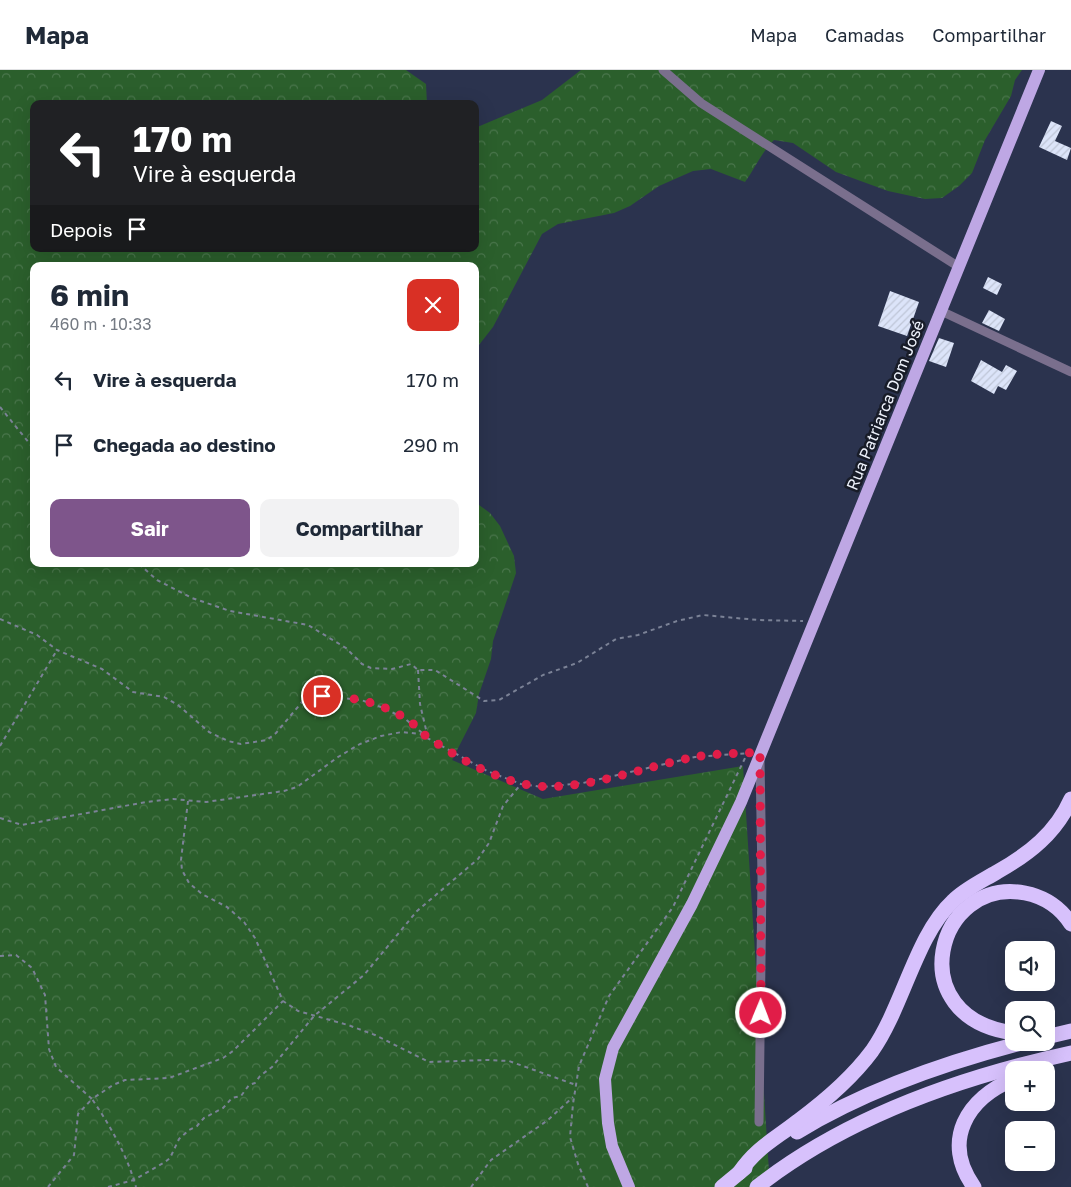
<!DOCTYPE html>
<html lang="pt">
<meta charset="utf-8">
<style>
body{margin:0;font-family:"Golos Text",sans-serif;background:#f2f2f3;color:#1f2937;height:100vh;display:flex;flex-direction:column;font-size:19px;white-space:nowrap}
*{box-sizing:border-box;margin:0}
p{font-size:16px;color:#747a83}
.icon{flex:none;width:28px;height:28px;fill:none;stroke:currentColor;stroke-width:2;stroke-linecap:round;stroke-linejoin:round}
.map{position:relative;flex:1;overflow:hidden}
.drawer{position:absolute;left:30px;top:192px;width:449px;height:305px;display:flex;flex-direction:column;background:#fff;border-radius:10px;box-shadow:0 5px 20px #0002}
.drawer>*{flex:none}
.banner{position:absolute;left:30px;top:30px;width:449px;height:152px;border-radius:10px;box-shadow:0 5px 20px #0002;background:#202124;color:#fff;overflow:hidden}
.tools{position:absolute;left:1005px;top:871px;display:grid;gap:10px}
.tools a{display:grid;place-items:center;width:50px;height:50px;border-radius:10px;background:#fff;box-shadow:0 5px 20px #0002;font-size:25px}
.pin{position:absolute;display:grid;place-items:center;width:42px;height:42px;color:#fff;margin:-21px;border:2px solid #fff;border-radius:50%;box-shadow:0 1px 5px #0007}
.me{position:absolute;width:55px;margin:-28px;rotate:1deg;stroke-linejoin:round;filter:drop-shadow(0 0 4px #0008)}
.turn{display:flex;align-items:center;gap:18px;height:105px;padding:0 20px;font-size:22px}
.turn .icon{width:65px;height:65px;stroke-width:2.5}
.turn b{display:block;font-size:35px;line-height:42px}
.then{display:flex;align-items:center;height:48px;padding:0 20px;background:#0003;gap:10px;font-size:19px}
.round{display:grid;place-items:center;flex:none;width:52px;height:52px;border-radius:10px;background:#f2f2f3}
.summary{display:flex;align-items:center;justify-content:space-between;height:85px;padding:0 20px}
h1{font-size:30px;font-weight:700;line-height:38px}
.action{display:flex;gap:10px;margin-top:auto;padding:10px 20px}
.action a{flex:1;height:58px;border-radius:10px;background:#7e558b;color:#fff;font-size:20px;font-weight:700;line-height:58px;text-align:center}
.action a+a{background:#f2f2f3;color:#1f2937}
ul{padding:0;list-style:none}
li{display:flex;align-items:center;gap:15px;height:65px;padding:0 20px}
li div{flex:1}
li b{display:block;font-size:19px}
li em{font-style:normal}
header{display:flex;align-items:center;gap:30px;box-sizing:border-box;height:70px;padding:0 25px;background:#fff;border-bottom:1px solid #e0e1e3}
header strong{font-size:24px}
nav{display:flex;gap:28px;margin-inline-start:auto;font-size:18px}
.map>svg:first-child{display:block}
.forest{fill:url(#forest-crowns)}
.building{fill:url(#building-hatch)}
.lines{fill:none;stroke-linecap:round;stroke-linejoin:round}
.path{stroke:#7b8296;stroke-width:2;stroke-dasharray:4 4;stroke-linecap:butt}
.street{stroke:#7a6f8d;stroke-width:9}
.primary{stroke:#bea7e4;stroke-width:12}
.highway{stroke:#d7c1fc;stroke-width:15}
.route{stroke:#e11d48;stroke-width:9;stroke-dasharray:0 16.2}
.labels{text-anchor:middle;stroke-width:5;stroke-linejoin:round;paint-order:stroke}
.street-label{font-size:16px;fill:#eef2fc;stroke:#181c28}
</style>
<header>
<strong>Mapa</strong>
<nav><a>Mapa</a><a>Camadas</a><a>Compartilhar</a></nav>
</header>
<div class="map">
<svg width="1071" height="1117" viewBox="0 0 1071 1117">
<defs>
<pattern id="forest-crowns" width="20" height="18" patternUnits="userSpaceOnUse" patternTransform="scale(1.25)"><rect width="20" height="18" fill="#2b5f2c"/><path d="M2 6a3 3 0 1 1 6 0M12 15a3 3 0 1 1 6 0" fill="none" stroke="#4a764c"/></pattern>
<pattern id="building-hatch" width="6" height="6" patternUnits="userSpaceOnUse" patternTransform="scale(1.25)"><rect width="6" height="6" fill="#dce4f9"/><path d="M-1 1l2-2M0 6l6-6M5 7l2-2" fill="none" stroke="#bec5d6"/></pattern>
</defs>
<rect width="100%" height="100%" fill="#2b334e"/>
<path class="forest" d="M0,0H406L426,14L427,34H34V179H475V58L542,30L581,0H1022L1015,10L1011,26L985,70L972,103L959,116L942,128L925,129L888,121L836,102L793,73L774,70C761,83 756,97 745,112L711,99L693,101L659,116L630,136L614,143L558,154L542,164L493,257L475,280V196H34V494H475V432L490,443L500,456L514,486L516,503L493,571L491,589L479,624L476,643L452,690L543,729L743,696L770,1117H0Z"/>
<g class="building">
<path d="M1051,51L1062,56L1055,71L1071,78L1067,90L1039,77Z"/>
<path d="M988,207L1002,214L997,225L983,218Z"/>
<path d="M890,221L919,232L907,266L878,256Z"/>
<path d="M989,240L1005,249L999,261L982,253Z"/>
<path d="M939,268L954,273L946,297L929,291Z"/>
<path d="M981,290L1002,302L1006,295L1017,301L1006,320L998,316L994,324L971,311Z"/>
</g>
<g class="lines">
<g class="path">
<path d="M0,337L34,379"/>
<path d="M139,494L157,510L192,528L230,541L308,555L346,578L362,594L371,598L392,599L411,594L418,600H435L484,631L499,630L543,605L577,593L616,569L638,565L677,551L703,545L758,550L803,551"/>
<path d="M0,549L37,565L57,580L102,599L133,622L164,627L178,635L209,662L228,671L241,674L267,670L276,663L302,632L322,626L361,630L381,637L404,648L426,666"/>
<path d="M418,600L420,634L428,668"/>
<path d="M0,676L57,580"/>
<path d="M188,731L181,790L182,800L189,813L202,824L227,837L244,852L255,868L283,931L298,941L348,955L375,965L429,992L487,990L509,991L576,1015"/>
<path d="M0,748L22,755L146,732L173,729L206,732L284,721L297,717L338,687L360,674L381,666L402,662L420,664L487,701L521,714L542,717L583,713L695,687L750,683"/>
<path d="M0,886L16,885L32,898L45,925L49,979L56,997L92,1029L113,1015L125,1010L169,1008L223,988L233,981L283,931"/>
<path d="M48,1117L74,1085L78,1044L92,1029C111,1057 127,1085 136,1117"/>
<path d="M108,1117L134,1110L165,1092L170,1088L179,1069L189,1060L197,1056L204,1048L223,1038L232,1028L241,1026L249,1015L255,1013L260,1006L272,997L314,946L364,905L417,841L478,789L489,773L503,736L521,714"/>
<path d="M471,1117L491,1090L548,1050L573,1027"/>
<path d="M588,1117L578,1094L570,1067L573,1034L579,996L609,926L673,837L747,684"/>
</g>
<g class="street">
<path d="M663,0L701,33L959,197"/>
<path d="M941,241L1071,302"/>
<path d="M759,1052L762,808L760,690"/>
</g>
<path class="primary" d="M629,1117L612,1076L608,1053L605,1009L613,978L692,834L741,732L1039,0"/>
<g class="highway">
<path d="M1014,963C899,948 936,806 1025,823C1045,827 1060,837 1071,854"/>
<path d="M1046,967L1071,961"/>
<path d="M797,1062C866,1020 947,992 1025,972"/>
<path d="M739,1103C757,1077 774,1070 798,1051C825,1031 852,1008 872,981C903,937 916,865 953,831C965,819 982,811 997,802C1029,784 1056,763 1071,729"/>
<path d="M722,1117L745,1098"/>
<path d="M757,1117C846,1047 961,1007 1071,983"/>
<path d="M974,1117C941,1071 967,1028 1014,1009"/>
</g>
</g>
<g class="lines">
<path class="route" d="M322,626C353,626 387,634 412,653C418,657 422,664 429,668C457,687 487,705 520,713C571,727 645,696 695,687C716,683 738,684 760,682L761,943"/>
</g>
<g class="labels">
<g class="street-label">
<text transform="translate(885 335) rotate(-68)" y="6">Rua Patriarca Dom José</text>
</g>
</g>
</svg>
<div class="tools">
<a><svg class="icon" aria-label="sound" viewBox="0 0 24 24"><path d="M4 9h4l5-4v14l-5-4H4zM17 9q2 3 0 6"/></svg></a>
<a><svg class="icon" aria-label="search" viewBox="0 0 24 24"><circle cx="10" cy="10" r="6"/><path d="M15 15l6 6"/></svg></a>
<a>+</a>
<a>−</a>
</div>
<div class="pin" style="left:322px;top:626px;background:#d93025"><svg class="icon" aria-label="arrive" viewBox="0 0 24 24"><path d="M6 21V4h12l-3 4 3 4H6"/></svg></div>
<svg class="me" style="left:761px;top:943px" viewBox="-20 -20 40 40"><circle r="17" fill="#e11d48" stroke="#fff" stroke-width="3"/><path d="M0-11L8 9 0 5-8 9z" fill="#fff"/></svg>
<div class="banner">
<div class="turn"><svg class="icon" aria-label="left" viewBox="0 0 24 24"><path d="M17 20v-9H6M10 6l-5 5 5 5"/></svg><div><b>170 m</b>Vire à esquerda</div></div>
<div class="then">Depois<svg class="icon" aria-label="arrive" viewBox="0 0 24 24"><path d="M6 21V4h12l-3 4 3 4H6"/></svg></div>
</div>
<section class="drawer">
<div class="summary"><div><h1>6 min</h1><p>460 m · 10:33</p></div><a class="round" style="background:#d93025;color:#fff"><svg class="icon" aria-label="close" viewBox="0 0 24 24"><path d="M6 6l12 12M18 6L6 18"/></svg></a></div>
<ul>
<li><svg class="icon" aria-label="left" viewBox="0 0 24 24"><path d="M17 20v-9H6M10 6l-5 5 5 5"/></svg><div><b>Vire à esquerda</b></div><em>170 m</em></li>
<li><svg class="icon" aria-label="arrive" viewBox="0 0 24 24"><path d="M6 21V4h12l-3 4 3 4H6"/></svg><div><b>Chegada ao destino</b></div><em>290 m</em></li>
</ul>
<div class="action"><a>Sair</a><a>Compartilhar</a></div>
</section>
</div>
